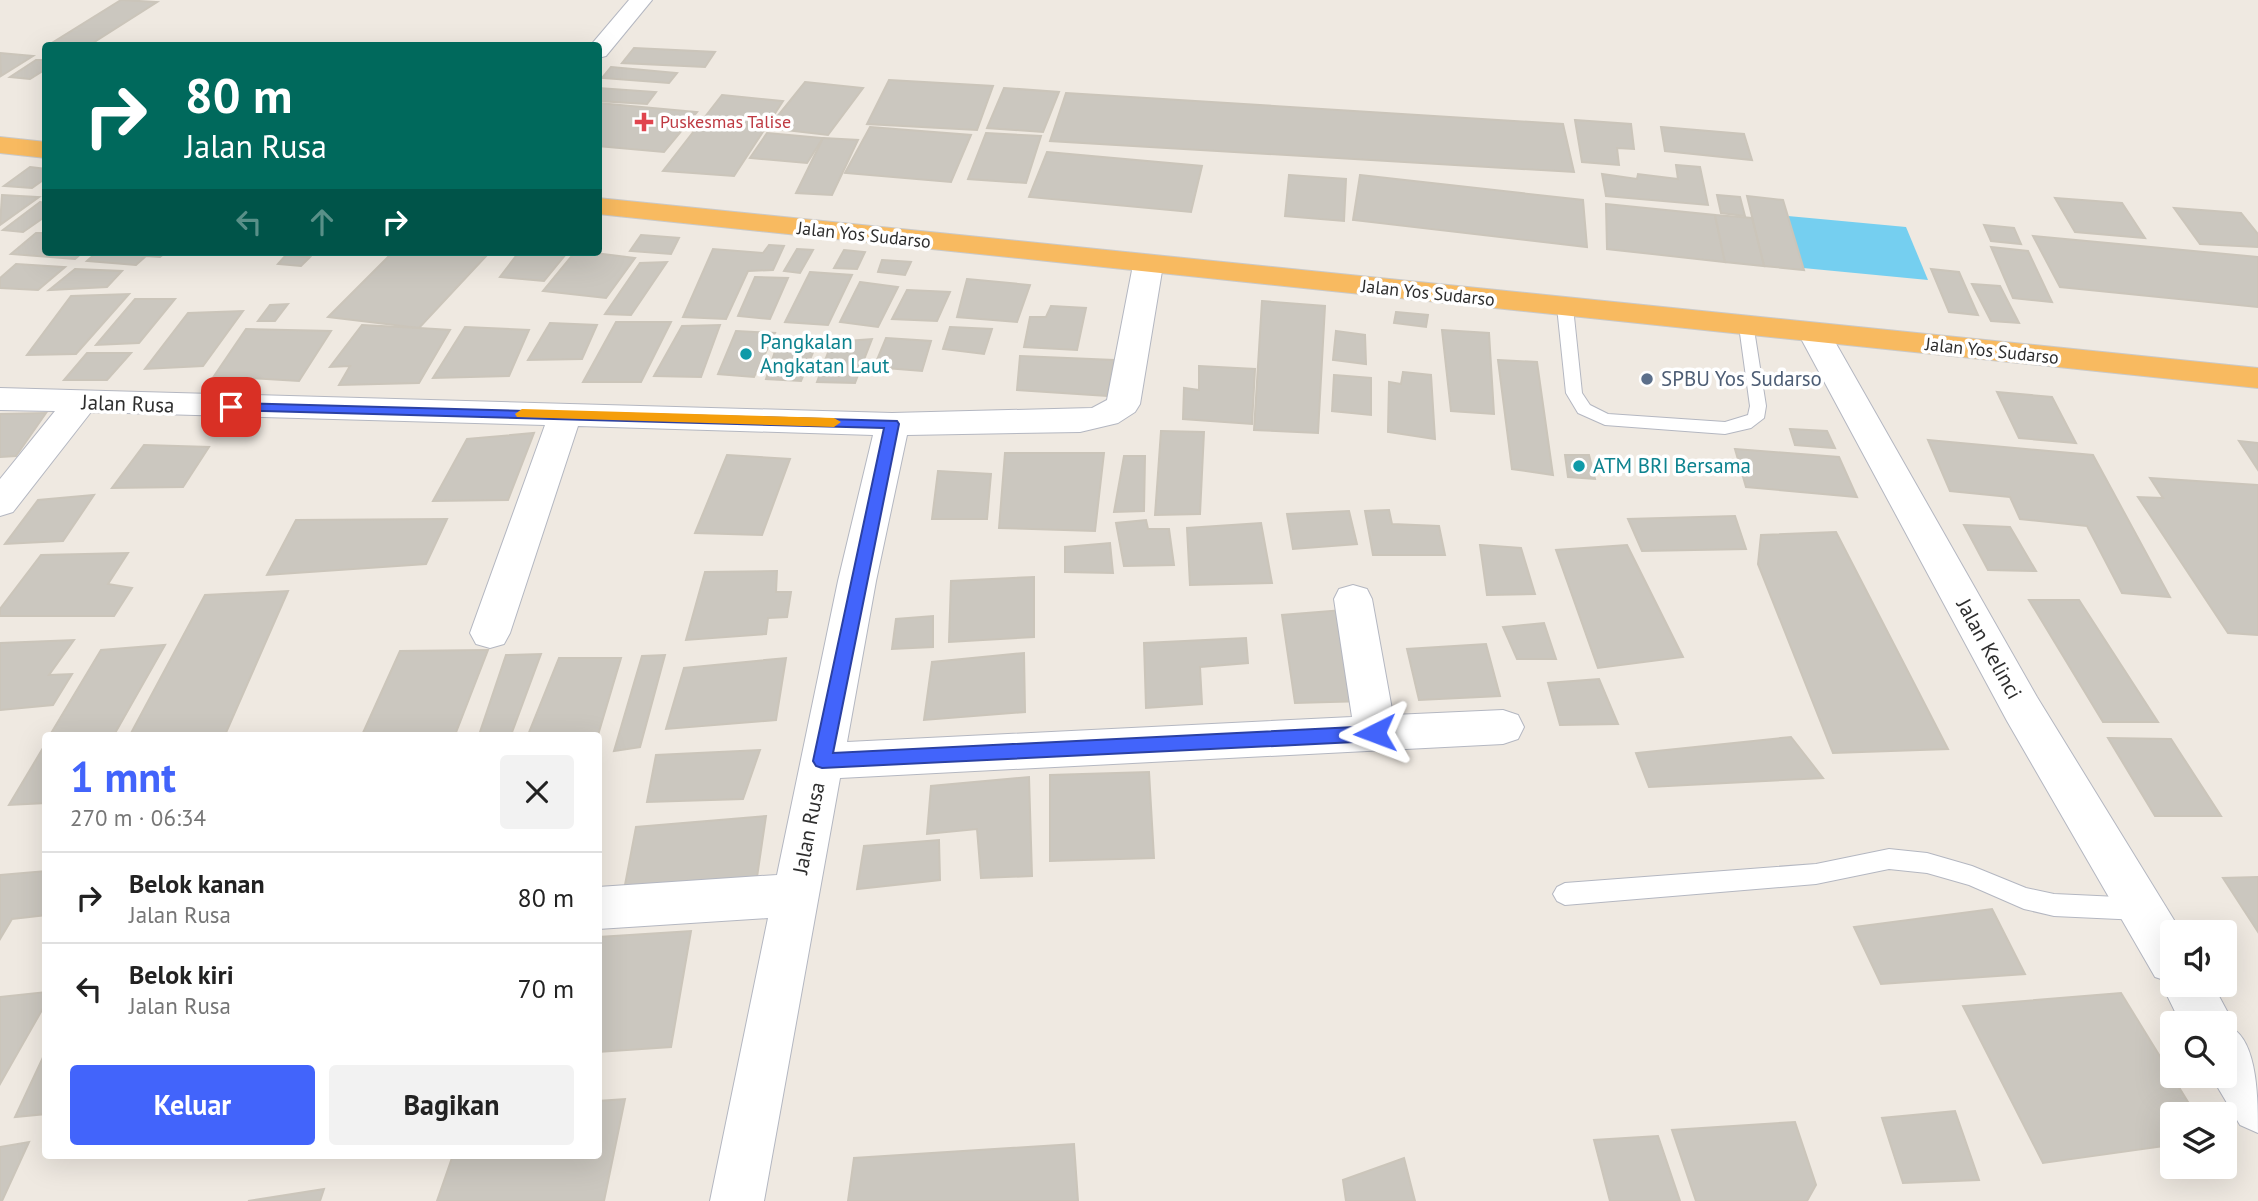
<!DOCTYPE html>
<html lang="id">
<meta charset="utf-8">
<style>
body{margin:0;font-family:"PT Sans",sans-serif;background:#f2f2f2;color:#222;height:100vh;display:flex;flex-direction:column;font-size:26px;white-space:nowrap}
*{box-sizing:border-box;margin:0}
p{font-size:23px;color:#767676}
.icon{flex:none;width:38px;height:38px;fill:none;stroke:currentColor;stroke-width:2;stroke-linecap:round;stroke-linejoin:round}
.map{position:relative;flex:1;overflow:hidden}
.sheet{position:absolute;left:42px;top:732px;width:560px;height:427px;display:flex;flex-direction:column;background:#fff;border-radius:7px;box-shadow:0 7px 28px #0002}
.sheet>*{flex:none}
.guide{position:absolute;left:42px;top:42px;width:560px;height:214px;border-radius:7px;box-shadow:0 7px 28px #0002;background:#00695c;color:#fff;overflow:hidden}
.buttons{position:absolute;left:2160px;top:920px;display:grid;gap:14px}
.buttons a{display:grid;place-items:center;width:77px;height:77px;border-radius:7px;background:#fff;box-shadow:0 7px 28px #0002;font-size:35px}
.pin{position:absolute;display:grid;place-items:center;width:60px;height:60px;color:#fff;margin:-30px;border-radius:14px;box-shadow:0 4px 10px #0006}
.me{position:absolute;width:77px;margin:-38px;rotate:267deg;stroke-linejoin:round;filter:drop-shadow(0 0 5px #0008)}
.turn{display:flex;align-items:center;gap:24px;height:147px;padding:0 28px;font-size:32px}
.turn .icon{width:91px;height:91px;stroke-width:2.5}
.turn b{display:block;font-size:49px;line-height:60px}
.lanes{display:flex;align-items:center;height:66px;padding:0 28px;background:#0003;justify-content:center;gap:35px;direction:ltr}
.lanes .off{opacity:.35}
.round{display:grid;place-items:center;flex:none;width:74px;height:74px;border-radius:7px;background:#f2f2f2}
.overview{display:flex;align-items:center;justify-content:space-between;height:119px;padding:0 28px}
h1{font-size:42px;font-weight:800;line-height:52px;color:#4264fb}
.action{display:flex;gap:14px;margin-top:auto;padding:14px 28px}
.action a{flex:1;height:80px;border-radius:7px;background:#4264fb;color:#fff;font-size:28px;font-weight:800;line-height:80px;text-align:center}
.action a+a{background:#f2f2f2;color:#222}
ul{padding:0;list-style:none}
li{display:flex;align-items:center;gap:21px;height:91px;padding:0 28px;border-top:2px solid #e0e0e0}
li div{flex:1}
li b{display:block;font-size:26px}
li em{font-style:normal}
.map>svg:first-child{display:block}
.water{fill:#75cff0}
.building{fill:#cbc7bf;stroke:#cbc5ba;stroke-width:2}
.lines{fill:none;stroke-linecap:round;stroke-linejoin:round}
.service-casing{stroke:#b4b7c1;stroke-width:2}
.minor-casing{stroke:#b4b7c1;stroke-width:2}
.tertiary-casing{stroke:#b4b7c1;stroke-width:2}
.trunk-casing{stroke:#c9c9c9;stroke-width:2}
.service{fill:#fff;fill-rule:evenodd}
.minor{fill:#fff;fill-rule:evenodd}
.tertiary{fill:#fff;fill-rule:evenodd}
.trunk{fill:#f8ba60;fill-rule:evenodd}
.route{fill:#4264fb;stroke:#2b41a3;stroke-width:2}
.slow{fill:#f59e0b}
.health-dot{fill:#e0444e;stroke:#fff;stroke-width:2.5}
.culture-dot{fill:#0f9aa8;stroke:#fff;stroke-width:2.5}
.service-dot{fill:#5c6f8a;stroke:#fff;stroke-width:2.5}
.labels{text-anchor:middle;stroke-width:7;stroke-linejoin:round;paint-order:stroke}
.far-health-label{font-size:18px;fill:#be3a42;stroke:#fff;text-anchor:start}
.far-street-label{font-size:18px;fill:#2e2e2e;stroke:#fff}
.culture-label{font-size:21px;fill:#0d838f;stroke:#fff;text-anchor:start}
.service-label{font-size:21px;fill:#4e5e75;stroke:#fff;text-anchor:start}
.street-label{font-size:21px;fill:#2e2e2e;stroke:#fff}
</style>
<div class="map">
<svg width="2258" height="1201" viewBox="0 0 2258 1201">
<rect width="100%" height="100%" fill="#efe9e1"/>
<path class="water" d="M1788,216L1906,227L1928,280L1803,268Z"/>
<g class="building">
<path d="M121,0L157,2L88,46H47Z"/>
<path d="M634,48L715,52L705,67L622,63Z"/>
<path d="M0,53L33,56L1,76Z"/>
<path d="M36,60H46V69L30,79L10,77Z"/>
<path d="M611,67L677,73L669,83L602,78Z"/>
<path d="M889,80L993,86L977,130L867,124Z"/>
<path d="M805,82L863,88L828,135L768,128Z"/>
<path d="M598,88L656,92L647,104L598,101Z"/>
<path d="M1004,88L1059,92L1043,132L987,128Z"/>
<path d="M1066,93L1563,124L1574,172L1050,141Z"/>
<path d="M722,95L783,101L734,176L663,171Z"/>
<path d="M598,103L697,112L664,152L598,146Z"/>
<path d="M1575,120L1631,124L1634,149L1617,148L1619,165L1582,162Z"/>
<path d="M870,127L971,135L951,182L845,173Z"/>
<path d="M1661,127L1744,134L1752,160L1665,151Z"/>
<path d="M767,133L823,138L807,163L750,158Z"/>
<path d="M986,133L1041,136L1026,183L968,179Z"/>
<path d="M823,138L858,140L832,195L796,193Z"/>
<path d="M1047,152L1202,166L1191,212L1029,197Z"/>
<path d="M1676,165L1700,167L1708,205L1606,196L1602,174L1637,179L1638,174L1678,179Z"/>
<path d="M30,167L46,169V178L32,188L4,186Z"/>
<path d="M1289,175L1346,179L1344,221L1285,216Z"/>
<path d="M1360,175L1583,200L1587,247L1353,220Z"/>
<path d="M2,195L39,197L0,225Z"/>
<path d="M1717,195L1740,197L1745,216L1721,213Z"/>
<path d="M1747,196L1783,200L1804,270L1764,266Z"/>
<path d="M2055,198L2122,203L2145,238L2075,232Z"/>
<path d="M40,202L46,203V216L23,232L3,230Z"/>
<path d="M1606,204L1715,215L1725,262L1607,249Z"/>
<path d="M2174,208L2241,213L2258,234V247L2200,244Z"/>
<path d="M1715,215L1752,218L1764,266L1725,262Z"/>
<path d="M1984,225L2014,228L2021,244L1991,241Z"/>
<path d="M36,233H46V252H83L75,259L11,254Z"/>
<path d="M641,235L679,238L671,254L630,251Z"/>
<path d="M2033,236L2258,257V307L2060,287Z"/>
<path d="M769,245L784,246L773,270L748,271L726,319L683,317L713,249L763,253Z"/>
<path d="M1991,247L2028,251L2052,302L2013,298Z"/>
<path d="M797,249L813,250L800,273L784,271Z"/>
<path d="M844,250L865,252L857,269L834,268Z"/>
<path d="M97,252H166L160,257L146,256L136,265L87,261Z"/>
<path d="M393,252H471L488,254L419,328L328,317Z"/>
<path d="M519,252H549L566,254L544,281L500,277Z"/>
<path d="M575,252H587L635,258L606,298L543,291Z"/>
<path d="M286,255L310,257L301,266L278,264Z"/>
<path d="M882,260L911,262L905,275L878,272Z"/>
<path d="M667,262L631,315L605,314L640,263Z"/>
<path d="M16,264L65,267L38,290L0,288V278Z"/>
<path d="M75,269L122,271L107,287L49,290Z"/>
<path d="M1931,269L1959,272L1978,315L1949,312Z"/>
<path d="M810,272L852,275L828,325L785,322Z"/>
<path d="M755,277L788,278L770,319L738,316Z"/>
<path d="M967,279L1030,285L1017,322L957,317Z"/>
<path d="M860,282L898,287L878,327L840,322Z"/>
<path d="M1972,284L2000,286L2019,323L1991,321Z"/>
<path d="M907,290L950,292L937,321L892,319Z"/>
<path d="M129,294L76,354L27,355L71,296Z"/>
<path d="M135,299H175L139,343L96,345Z"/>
<path d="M1262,301L1325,306L1318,433L1254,430Z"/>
<path d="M288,304L275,321H258L270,305Z"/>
<path d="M1051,306L1086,308L1077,350L1024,347L1030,317H1046Z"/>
<path d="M243,311L203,366L145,369L188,313Z"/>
<path d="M1396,312L1428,315L1426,327L1394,323Z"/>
<path d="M616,322H671L641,382H583Z"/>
<path d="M550,323L597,325L582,359L528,360Z"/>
<path d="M362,325L419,328L450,330L419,383L339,385L350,366L330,367Z"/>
<path d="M720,325L701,377L654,376L682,326Z"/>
<path d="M465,327L529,330L509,376L433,378Z"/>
<path d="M950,327L992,329L984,354L943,349Z"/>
<path d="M246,329L331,331L299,381L214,376Z"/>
<path d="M1442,330L1489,333L1494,414L1451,411Z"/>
<path d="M736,331L775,333L754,377L718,374Z"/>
<path d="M1336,331L1365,335L1366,364L1333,360Z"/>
<path d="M819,338L801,381L766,379L779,339Z"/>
<path d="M886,338L931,341L922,371L874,367Z"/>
<path d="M872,339L855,383L817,382L832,342Z"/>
<path d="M87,353H131L107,380H64Z"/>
<path d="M1020,356L1114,360L1107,396L1017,390Z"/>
<path d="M1498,360L1537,362L1553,475L1512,469Z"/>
<path d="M1199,366L1255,369L1252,424L1183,419L1184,388L1199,390Z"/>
<path d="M1403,372L1431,375L1435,439L1388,432L1389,382L1401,384Z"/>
<path d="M1334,375L1371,378V415L1332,411Z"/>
<path d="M1997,392L2052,397L2076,443L2019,438Z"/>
<path d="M46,413L16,456L0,457V414Z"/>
<path d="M1790,429L1827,431L1835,448L1795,445Z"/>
<path d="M1161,431L1204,432L1200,514L1155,515Z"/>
<path d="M534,433L508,500L433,501L467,439Z"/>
<path d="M1928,440L2093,455L2170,597L2122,593L2087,526L2020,519L2010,497L1950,491Z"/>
<path d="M2239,441L2258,443V470Z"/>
<path d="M144,445L209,447L183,487L112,488Z"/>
<path d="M1735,449L1839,457L1857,497L1746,487Z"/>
<path d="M1005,453H1104L1095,531L999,528Z"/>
<path d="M727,455L790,459L762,535L695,533Z"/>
<path d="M1565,455H1589L1595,479L1568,477Z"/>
<path d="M1124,456H1145L1144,511L1114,512Z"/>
<path d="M938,471L991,474L987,519H932Z"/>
<path d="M2150,478L2258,485V635L2228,633L2138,497L2163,498Z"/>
<path d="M94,495L63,541L5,544L38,500Z"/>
<path d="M1389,510L1392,524L1439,526L1445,555H1373L1365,511Z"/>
<path d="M1349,511L1357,544L1293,549L1287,514Z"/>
<path d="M1735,516L1746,549L1642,551L1628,519Z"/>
<path d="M447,519L426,564L267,575L296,520Z"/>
<path d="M1146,520L1148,529H1169L1174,565L1124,566L1116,523Z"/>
<path d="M1261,523L1272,583L1190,585L1187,528Z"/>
<path d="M1964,525L2010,527L2036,571L1988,570Z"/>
<path d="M1836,532L1948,749L1833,753L1758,564L1761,535Z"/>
<path d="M1110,543L1113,573L1065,572V547Z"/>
<path d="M1480,545L1521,548L1535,594L1487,595Z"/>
<path d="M1627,545L1683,657L1598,668L1556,550Z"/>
<path d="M128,553L108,584L132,588L114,616H0V609L41,555Z"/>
<path d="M777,571L776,592H791L787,617L768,618L766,634L686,640L705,572Z"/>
<path d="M1034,577V637L949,642L951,581Z"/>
<path d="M288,591L225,735H130L205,595Z"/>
<path d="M2029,600H2079L2158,722H2103Z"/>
<path d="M1343,610L1365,701L1295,703L1282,615Z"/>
<path d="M933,616V647L892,649L896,619Z"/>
<path d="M1544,623L1556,659H1517L1503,627Z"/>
<path d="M1246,638L1248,663L1200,667L1202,704L1146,708L1144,643Z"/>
<path d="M74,640L49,675L72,674L53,705L0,710V643Z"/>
<path d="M1486,644L1500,696L1419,700L1407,649Z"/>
<path d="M165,645L114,735H50L101,650Z"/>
<path d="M488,650L455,735H362L400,651Z"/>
<path d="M1024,653L1025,712L924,720L932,662Z"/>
<path d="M541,654L511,735H479L506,655Z"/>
<path d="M665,655L640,747L614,751L642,656Z"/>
<path d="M559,658H621L598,735H528Z"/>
<path d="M786,658L776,720L666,729L684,668Z"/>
<path d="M1599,679L1618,724L1560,725L1548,683Z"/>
<path d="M1791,737L1823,778L1649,787L1636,753Z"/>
<path d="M2108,738L2171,739L2221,816H2155Z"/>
<path d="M46,743V803L9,805Z"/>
<path d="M760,750L743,799L647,802L656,755Z"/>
<path d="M1149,772L1154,858L1050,861V775Z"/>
<path d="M1029,777L1032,876L981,878L977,829L927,834L931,786Z"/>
<path d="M766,816L757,877L624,890L636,827Z"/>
<path d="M939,840L940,880L857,889L864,846Z"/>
<path d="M46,871V915L12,919L0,939V875Z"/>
<path d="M2258,877V932L2223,878Z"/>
<path d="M1992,909L2025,974L1881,984L1854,927Z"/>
<path d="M691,931L671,1047L598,1052L599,937Z"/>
<path d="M46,992V1003L0,1084V997Z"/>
<path d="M2121,993L2196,1115H2172V1145L2043,1163L1963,1006Z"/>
<path d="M46,1051V1114L15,1117Z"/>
<path d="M625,1099L604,1201H437L453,1155H598V1101Z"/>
<path d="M1955,1111L1979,1180L1903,1183L1882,1118Z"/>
<path d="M1795,1122L1816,1185L1807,1201H1696L1672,1130Z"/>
<path d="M1658,1136L1680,1201H1610L1594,1140Z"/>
<path d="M29,1142L2,1201H0V1147Z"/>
<path d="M1074,1144L1078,1201H848L854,1158Z"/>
<path d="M1404,1158L1415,1201H1346L1343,1180Z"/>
<path d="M324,1189L320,1201H248Z"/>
</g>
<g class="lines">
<defs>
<g id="service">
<path d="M1565,302L1573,307L1582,393L1590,405L1608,414L1725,422L1748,415L1750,406L1739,326L1741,323H1753L1766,406L1764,418L1751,428L1725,434L1605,425L1578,413L1566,393L1557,307Z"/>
<path d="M1889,849L1927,853L1972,866L2026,888L2054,894L2140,898L2148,901L2152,909L2148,917L2140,920L2054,916L2024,909L1969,885L1927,873L1889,869L1816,884L1565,905L1557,901L1553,894L1557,887L1565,883L1816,864Z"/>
</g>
<g id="minor">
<path d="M1148,256L1158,259L1163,265L1140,404L1135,412L1118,423L1080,432L907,435L876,581L847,742L1352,717L1334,599L1339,589L1353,585L1367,589L1372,599L1393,715L1503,710L1518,715L1524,727L1518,739L1503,744L840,778L764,1201H710L768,918L598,929V887L777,875L838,581L873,435L578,426L510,633L504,644L490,648L476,644L470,633L545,425L91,412L13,512L0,516V479L55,411L0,410V388L892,413L1092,408L1107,400L1133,265L1138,259Z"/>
<path d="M1814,323L1825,326L1830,333L2037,697L2182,933H2172V985H2213L2234,1024L2232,1028C2258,1043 2258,1101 2258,1133L2240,1125L2211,1076H2224V1024H2181L2162,985L2164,980L2155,977L2007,721L1798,333L1803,326Z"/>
</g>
<path id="tertiary" d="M629,0H652L606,56L598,58V46H590Z"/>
<g id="trunk">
<path d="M0,137L46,142V158L0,153Z"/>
<path d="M598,198L2258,368V388L598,214Z"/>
</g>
</defs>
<use href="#service" class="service-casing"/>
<use href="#minor" class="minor-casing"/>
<use href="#tertiary" class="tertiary-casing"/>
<use href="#trunk" class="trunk-casing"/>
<use href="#service" class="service"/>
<use href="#minor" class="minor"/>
<use href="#tertiary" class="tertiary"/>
<use href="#trunk" class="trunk"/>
</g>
<path class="route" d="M231,403L897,421L899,424L833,753L1375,726L1381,728L1384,733L1381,738L1375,741L822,768L816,766L813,761L884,428L226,410V404Z"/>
<path class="slow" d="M522,409L834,418L841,422L834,427L517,417L515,414Z"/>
<path class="health-dot" d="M640.5 111.5h7v7h7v7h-7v7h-7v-7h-7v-7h7z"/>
<g class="culture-dot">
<circle cx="746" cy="354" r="7"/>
<circle cx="1579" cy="466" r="7"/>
</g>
<circle class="service-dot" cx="1647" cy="379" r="7"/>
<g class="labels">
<g class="far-health-label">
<text x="660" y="128">Puskesmas Talise</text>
</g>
<g class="far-street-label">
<text transform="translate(864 235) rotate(6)" y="6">Jalan Yos Sudarso</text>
<text transform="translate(1428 293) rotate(6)" y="6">Jalan Yos Sudarso</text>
<text transform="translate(1992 351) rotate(6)" y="6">Jalan Yos Sudarso</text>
</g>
<g class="culture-label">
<text x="760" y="349">Pangkalan<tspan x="760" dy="24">Angkatan Laut</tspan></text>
<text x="1593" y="473">ATM BRI Bersama</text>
</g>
<g class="service-label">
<text x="1661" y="386">SPBU Yos Sudarso</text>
</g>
<g class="street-label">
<text transform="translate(128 404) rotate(2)" y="7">Jalan Rusa</text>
<text transform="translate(1989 649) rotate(61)" y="7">Jalan Kelinci</text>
<text transform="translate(809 828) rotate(-79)" y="7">Jalan Rusa</text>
</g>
</g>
</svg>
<div class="buttons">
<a><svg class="icon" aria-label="sound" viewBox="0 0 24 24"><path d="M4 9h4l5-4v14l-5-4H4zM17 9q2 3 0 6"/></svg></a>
<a><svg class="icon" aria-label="search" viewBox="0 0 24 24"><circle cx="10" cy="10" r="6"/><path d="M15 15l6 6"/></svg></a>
<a><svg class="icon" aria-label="layers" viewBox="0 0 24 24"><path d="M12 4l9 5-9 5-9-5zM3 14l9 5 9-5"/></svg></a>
</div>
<div class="pin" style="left:231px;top:407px;background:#d93025"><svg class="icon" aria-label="arrive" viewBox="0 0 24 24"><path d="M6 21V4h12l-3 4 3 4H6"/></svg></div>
<svg class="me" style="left:1375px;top:733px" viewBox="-20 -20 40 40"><path d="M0-17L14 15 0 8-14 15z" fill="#4264fb" stroke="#fff" stroke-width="4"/></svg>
<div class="guide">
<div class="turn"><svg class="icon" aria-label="right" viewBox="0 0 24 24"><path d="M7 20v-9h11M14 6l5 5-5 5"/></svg><div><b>80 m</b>Jalan Rusa</div></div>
<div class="lanes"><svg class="icon off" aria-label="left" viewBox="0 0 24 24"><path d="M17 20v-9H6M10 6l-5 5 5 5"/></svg><svg class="icon off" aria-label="ahead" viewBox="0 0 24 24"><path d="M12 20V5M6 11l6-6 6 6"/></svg><svg class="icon" aria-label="right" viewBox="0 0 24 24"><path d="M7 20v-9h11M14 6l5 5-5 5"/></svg></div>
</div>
<section class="sheet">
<div class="overview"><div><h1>1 mnt</h1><p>270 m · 06:34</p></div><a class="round"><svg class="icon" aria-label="close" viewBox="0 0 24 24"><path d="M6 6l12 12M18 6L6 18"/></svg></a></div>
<ul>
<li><svg class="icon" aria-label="right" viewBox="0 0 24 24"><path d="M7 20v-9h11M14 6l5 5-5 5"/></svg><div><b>Belok kanan</b><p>Jalan Rusa</p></div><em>80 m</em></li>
<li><svg class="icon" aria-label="left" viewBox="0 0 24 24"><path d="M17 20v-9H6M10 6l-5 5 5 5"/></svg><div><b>Belok kiri</b><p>Jalan Rusa</p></div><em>70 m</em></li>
</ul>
<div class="action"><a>Keluar</a><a>Bagikan</a></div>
</section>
</div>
